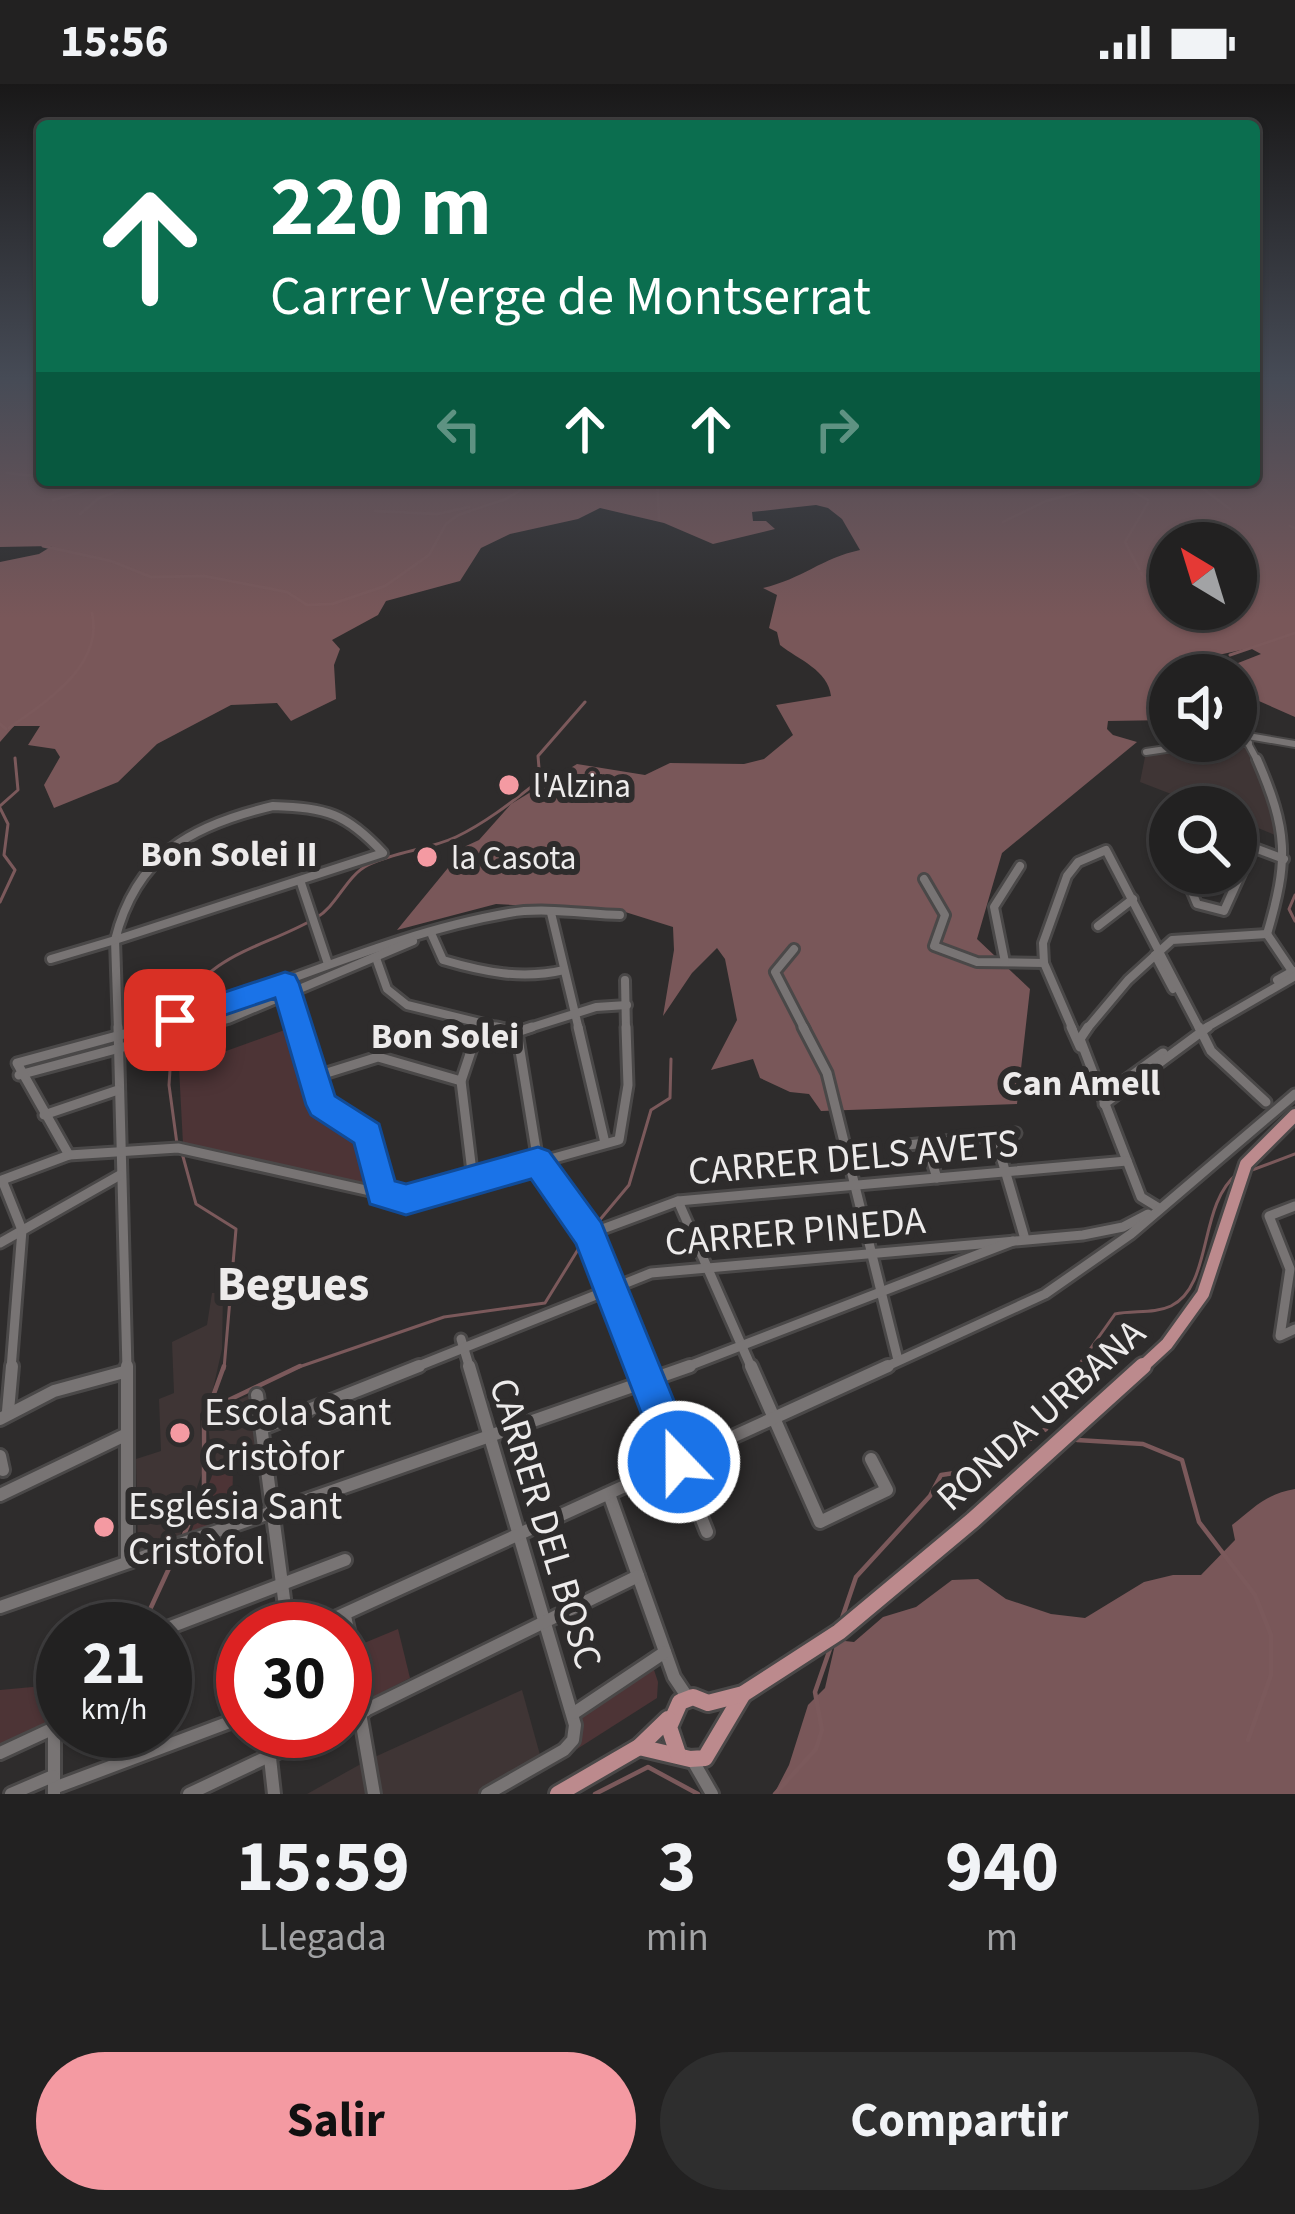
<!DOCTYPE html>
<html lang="es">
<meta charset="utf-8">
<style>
body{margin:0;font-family:"Source Sans 3",sans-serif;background:#2e2e2e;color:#f1f3f6;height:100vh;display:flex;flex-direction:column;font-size:45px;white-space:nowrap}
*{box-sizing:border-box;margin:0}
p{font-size:39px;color:#a2a3a5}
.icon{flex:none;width:66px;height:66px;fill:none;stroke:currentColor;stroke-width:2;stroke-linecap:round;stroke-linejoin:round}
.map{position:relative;height:1710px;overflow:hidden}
.panel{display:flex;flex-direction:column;background:#222121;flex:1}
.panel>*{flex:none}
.top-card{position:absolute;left:36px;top:36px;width:1224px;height:366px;border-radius:12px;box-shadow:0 3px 9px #0004,0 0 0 3px #3f3e3f;background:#0b6e4f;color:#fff;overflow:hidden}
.needle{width:78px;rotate:322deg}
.buttons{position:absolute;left:1149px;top:438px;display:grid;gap:24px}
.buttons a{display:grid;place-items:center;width:108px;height:108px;border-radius:50%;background:#222121;box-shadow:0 3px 9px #0004,0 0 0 3px #3f3e3f;font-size:60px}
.speed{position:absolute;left:36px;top:1518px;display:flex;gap:24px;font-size:60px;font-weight:700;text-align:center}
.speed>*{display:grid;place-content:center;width:156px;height:156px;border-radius:50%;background:#222121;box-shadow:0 3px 9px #0004,0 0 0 3px #3f3e3f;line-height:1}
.speed small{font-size:30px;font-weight:400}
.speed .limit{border:18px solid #d22;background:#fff;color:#111}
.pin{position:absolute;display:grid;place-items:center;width:102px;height:102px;color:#fff;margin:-51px;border-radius:24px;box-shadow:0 6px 18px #0006}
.me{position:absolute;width:132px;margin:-66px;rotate:338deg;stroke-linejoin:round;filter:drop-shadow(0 0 9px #0008)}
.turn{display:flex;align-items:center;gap:42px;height:252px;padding:0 36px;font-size:54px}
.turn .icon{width:156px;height:156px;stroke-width:2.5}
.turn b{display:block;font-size:84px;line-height:102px}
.lanes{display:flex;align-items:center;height:114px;padding:0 36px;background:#0003;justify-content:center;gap:60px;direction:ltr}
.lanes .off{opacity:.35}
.eta{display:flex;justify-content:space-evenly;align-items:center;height:204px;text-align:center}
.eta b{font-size:72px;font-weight:700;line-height:84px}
.action{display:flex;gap:24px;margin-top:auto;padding:24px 36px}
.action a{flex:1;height:138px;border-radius:72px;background:#f49aa2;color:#111;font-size:48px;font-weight:700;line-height:138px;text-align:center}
.action a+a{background:#2e2e2e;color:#f1f3f6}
.status{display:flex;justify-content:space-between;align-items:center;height:84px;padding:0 60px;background:#222121;direction:ltr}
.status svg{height:33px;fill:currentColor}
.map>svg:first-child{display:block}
.built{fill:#3f3535}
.green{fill:#4d3436}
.forest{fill:#795759;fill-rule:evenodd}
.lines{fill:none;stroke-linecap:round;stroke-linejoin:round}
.stream-far1{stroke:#7b595b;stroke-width:3}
.stream{stroke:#7b595b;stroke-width:4.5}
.minor-far3-casing{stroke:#4a4848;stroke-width:10}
.minor-far2-casing{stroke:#4a4848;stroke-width:14}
.minor-far1-casing{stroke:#4a4848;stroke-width:15}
.minor-casing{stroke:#4a4848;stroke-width:18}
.major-far1-casing{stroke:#4a4848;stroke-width:18}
.major-casing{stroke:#4a4848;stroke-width:22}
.minor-far3{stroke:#787474;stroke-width:6}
.minor-far2{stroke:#787474;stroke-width:8}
.minor-far1{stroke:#787474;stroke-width:9}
.minor{stroke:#787474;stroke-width:12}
.major-far1{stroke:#bc8a8d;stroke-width:12}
.major{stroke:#bc8a8d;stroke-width:16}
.route{fill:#1a73e8;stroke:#114b97;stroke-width:3}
.poi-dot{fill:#f49aa2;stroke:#2e2c2c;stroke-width:4.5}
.labels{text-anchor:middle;stroke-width:12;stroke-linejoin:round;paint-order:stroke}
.poi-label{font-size:33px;fill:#edebeb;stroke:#2e2c2c;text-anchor:start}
.neighbourhood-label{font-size:36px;font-weight:bold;fill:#edebeb;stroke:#2e2c2c}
.near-street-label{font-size:39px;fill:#edebeb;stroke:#2e2c2c}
.near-poi-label{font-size:39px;fill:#edebeb;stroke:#2e2c2c;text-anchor:start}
.near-quarter-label{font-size:48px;font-weight:bold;fill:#edebeb;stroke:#2e2c2c}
</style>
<div class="status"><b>15:56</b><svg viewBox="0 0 49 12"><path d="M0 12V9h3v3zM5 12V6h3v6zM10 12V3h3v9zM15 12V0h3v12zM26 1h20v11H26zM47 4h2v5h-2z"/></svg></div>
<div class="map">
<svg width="1295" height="1710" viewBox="0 0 1295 1710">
<rect width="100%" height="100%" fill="#2e2c2c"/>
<g class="built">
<path d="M1213,658L1252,660L1263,681L1285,755L1236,735V723H1205L1140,698L1146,668Z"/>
<path d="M212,1209H223L222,1265L211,1314L200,1330L202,1389L180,1452L138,1466L136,1375L161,1367L159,1315L174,1309L172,1258L207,1241Z"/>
<path d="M252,1310L260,1374L213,1389L207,1330Z"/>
<path d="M522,1606L542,1678L487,1710H307L368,1676Z"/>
</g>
<g class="green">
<path d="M293,943L319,1025L368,1058L376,1103L183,1060L179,984Z"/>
<path d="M233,1383L232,1435L191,1448L213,1389Z"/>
<path d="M398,1545L410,1594L367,1616L357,1562Z"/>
<path d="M651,1577L658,1598L657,1614L577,1665L573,1656L578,1623Z"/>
<path d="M54,1601V1644L0,1667V1606Z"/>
</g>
<g class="forest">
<path d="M0,294H42V396H1254V294H1295V633L1236,607V591L1210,590L1261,570L1250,564L1173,581L1162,608L1170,620V636L1108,637L1107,645L1113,651L1137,658L1002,769L977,855L1030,905L1017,1020L821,1027L809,1010L790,1008L760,994L753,975L711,986L737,936L725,875L717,864L692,889L663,932L674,866L673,843L622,827L496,820L397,846L466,762L479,756L511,720L577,680L645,691L670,679L744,680L764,675L793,651L776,621L831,612C828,586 799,576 780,561L777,548L769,544L777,511L763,504C802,495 822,474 860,466L842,435L828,424L816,421L752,428L753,437H766L775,445L713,460L664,439L600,424L578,435L510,450L481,464L460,497L386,517L378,531L332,556L340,565L334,581L336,615L291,637L277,619L231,621L157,660L118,698L54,724L44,701L60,673L55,665L28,661L40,642H14L0,658V478L39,470L52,462L0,463ZM1170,459H1236V525H1170Z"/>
<path d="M1295,1405V1710H774L789,1681L808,1621L825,1604L836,1556L854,1558L883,1533L916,1523L952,1496L978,1495L1006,1515L1051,1530L1085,1534L1144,1498L1173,1491H1201L1235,1456L1232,1441C1254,1424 1265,1410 1295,1405Z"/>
</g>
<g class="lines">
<g class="stream-far1">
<path d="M7,389L42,393"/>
<path d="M113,396L142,402L183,399"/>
<path d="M657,396L659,435"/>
<path d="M1130,396L1132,407L1148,416"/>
<path d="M1191,396L1230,425"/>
<path d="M1097,403L1106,396"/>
<path d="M53,416L114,398"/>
<path d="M375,427L437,430L469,423"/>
<path d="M80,430L99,414L135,401"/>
<path d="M1003,438L1046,417L1094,404"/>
<path d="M1290,442L1295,444"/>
<path d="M43,462L111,477L151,493L204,492L287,508L307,521L332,520L385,502L429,471L446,440L458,431L506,415L537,396"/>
<path d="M1139,485L1125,458L1148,419"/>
<path d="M1141,489L1170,523"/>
<path d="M1230,571L1295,549"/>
<path d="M0,640L6,645"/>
<path d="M9,644C47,617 104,581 92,529"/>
<path d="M0,722L18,706L15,674"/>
<path d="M0,724L8,740L4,771L15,786L0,818"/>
<path d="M1295,811L1289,825L1295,837"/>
<path d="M175,931C212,866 260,866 316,834C337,822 346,792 368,781C396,767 428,766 456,753C487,738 513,717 540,696L538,672L585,618"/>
<path d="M173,941L169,1001L177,1060"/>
<path d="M182,1069L196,1120L236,1145L224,1285"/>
<path d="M1252,1086L1295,1070"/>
<path d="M593,1144L629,1101L651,1026L670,1014L671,975"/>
<path d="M293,1285L444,1233L545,1219L587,1151"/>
<path d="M1076,1285L1115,1230C1133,1226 1154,1230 1171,1222C1213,1202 1198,1121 1237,1090"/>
</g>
<g class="stream">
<path d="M210,1325L300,1282"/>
<path d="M1077,1356L1143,1360L1182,1376L1199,1438L1255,1511L1271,1551V1591L1248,1656"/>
<path d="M183,1453L204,1404V1337L224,1282"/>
<path d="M841,1537L856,1493L930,1412L941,1391L982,1385L1046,1345L1078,1282"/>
<path d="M141,1545L177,1467"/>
<path d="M595,1710L648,1683L698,1710"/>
<path d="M775,1710L816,1665L822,1646L815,1608L831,1562"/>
</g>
<defs>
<g id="minor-far3">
<path d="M1236,637L1258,678"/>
<path d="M1248,652L1295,660"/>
<path d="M1146,668L1213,658L1249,659"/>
</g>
<g id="minor-far2">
<path d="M1257,675C1288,746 1289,776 1267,850"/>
<path d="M273,722C327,724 346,729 383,769L115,856C136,771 192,741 273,722Z"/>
<path d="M1236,757L1284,775"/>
<path d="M1184,789L1197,820L1224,827L1253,763"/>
<path d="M924,795L945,831L934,862L977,878L1044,879"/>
<path d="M301,799L328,880"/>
<path d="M551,829L579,946"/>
<path d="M1098,842L1133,815"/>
<path d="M431,849L443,876C484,888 522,896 564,886"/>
<path d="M1267,850L1294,890"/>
<path d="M115,856L118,946"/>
<path d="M794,865L775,888L805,946"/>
<path d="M1155,871L1173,905"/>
<path d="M376,874L387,905L407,921L509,946"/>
<path d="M51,875L115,856"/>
<path d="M1005,878L994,823L1020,782"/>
<path d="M625,896L626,946"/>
<path d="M1277,896L1293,887"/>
<path d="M289,909L300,946"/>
<path d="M139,946C264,912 381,851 509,829C544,823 585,830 620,831"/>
<path d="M186,946L228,935L413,857"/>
<path d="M478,946L480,939"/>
<path d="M523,946L596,923L627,921"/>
<path d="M1073,946L1044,879L1043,859L1067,792L1078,778L1106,766L1200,946"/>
<path d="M1086,946L1128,896L1172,856L1267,850"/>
<path d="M1202,946L1295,892"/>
</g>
<g id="minor-far1">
<path d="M118,943L127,1285"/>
<path d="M299,943L322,1021L368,1050L382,1109"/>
<path d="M497,943L517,948L532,943"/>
<path d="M578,943L605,1059"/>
<path d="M803,943L827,989L898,1276"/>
<path d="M1071,943L1080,963"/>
<path d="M1088,943L1080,955L1141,1113L1159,1124"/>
<path d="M1199,943L1211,967L1266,1018"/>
<path d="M517,948L538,1078L589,1150L642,1285"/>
<path d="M19,991L198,943"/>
<path d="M314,993L378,973L461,997"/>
<path d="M1097,1003L1120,1000L1163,969"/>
<path d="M1104,1020L1208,943"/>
<path d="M44,1031L118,1006"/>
<path d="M995,1052L1025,1155"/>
<path d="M926,1059L937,1094"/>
<path d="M908,1061L1016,1049"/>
<path d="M69,1071L17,979L150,943"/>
<path d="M473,1096L461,997L479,943"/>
<path d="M678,1117L752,1285"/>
<path d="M1295,1122L1269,1132L1290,1185L1280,1252L1295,1245"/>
<path d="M589,1150L678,1117L1127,1077"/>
<path d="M0,1159L120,1091"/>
<path d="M461,1255L470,1285"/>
<path d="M11,1285L22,1146L2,1096L69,1071L178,1064L406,1115L619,1056L628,1001L626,943"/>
<path d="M411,1285L651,1189L1083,1151L1123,1143L1148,1130"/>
<path d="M681,1285L1013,1157"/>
<path d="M881,1285L1045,1210L1131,1150L1295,1010"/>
</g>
<g id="minor">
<path d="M469,1282L575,1641L573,1656L564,1666L487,1710"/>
<path d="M641,1282L707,1448"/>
<path d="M751,1282L820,1438L887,1406L871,1375"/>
<path d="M257,1311L288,1545"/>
<path d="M8,1327L12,1282"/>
<path d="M0,1335L54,1307L124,1288"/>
<path d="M263,1344L419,1282"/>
<path d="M0,1372L3,1386"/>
<path d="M609,1410L674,1593L688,1614"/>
<path d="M0,1411L125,1351"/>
<path d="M127,1476V1282"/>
<path d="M0,1523L690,1282"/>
<path d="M345,1532L365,1627"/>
<path d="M165,1545L345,1476"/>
<path d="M311,1545L888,1282"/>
<path d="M345,1593L359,1587"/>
<path d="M360,1629L374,1710"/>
<path d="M574,1629L665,1568"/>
<path d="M345,1636L638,1492"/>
<path d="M267,1647L274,1710"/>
<path d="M0,1669L54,1644V1710"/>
<path d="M693,1677L712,1710"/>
<path d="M54,1704L243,1633"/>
<path d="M11,1710L53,1692"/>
<path d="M189,1710L322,1647"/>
</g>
<path id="major-far1" d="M1140,1285L1167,1260L1203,1210L1246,1080L1295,1031"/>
<g id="major">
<path d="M639,1663L690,1675L705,1674L743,1610"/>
<path d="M678,1670L669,1643L680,1618L693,1613L708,1619L743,1610L839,1548L973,1436L1143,1282"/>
<path d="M558,1710L639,1663L668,1635"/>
</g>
</defs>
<use href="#minor-far3" class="minor-far3-casing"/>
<use href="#minor-far2" class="minor-far2-casing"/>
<use href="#minor-far1" class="minor-far1-casing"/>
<use href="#minor" class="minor-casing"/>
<use href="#major-far1" class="major-far1-casing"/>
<use href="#major" class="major-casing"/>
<use href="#minor-far3" class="minor-far3"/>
<use href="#minor-far2" class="minor-far2"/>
<use href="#minor-far1" class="minor-far1"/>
<use href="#minor" class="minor"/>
<use href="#major-far1" class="major-far1"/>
<use href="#major" class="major"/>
</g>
<linearGradient id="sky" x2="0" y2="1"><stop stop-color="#191818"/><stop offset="0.55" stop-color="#464b56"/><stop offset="1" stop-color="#464b56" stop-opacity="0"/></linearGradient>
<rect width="1295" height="534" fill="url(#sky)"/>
<path class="route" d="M285,888L295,891L299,899L335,1012L379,1040L395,1097L406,1100L538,1063L549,1067L601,1138L699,1378L693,1391L679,1397L665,1391L576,1160L531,1095L406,1131L370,1120L354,1059L311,1031L306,1021L275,914L175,948L165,945L161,936L165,928Z"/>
<g class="poi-dot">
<circle cx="509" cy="701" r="12"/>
<circle cx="427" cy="773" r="12"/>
<circle cx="180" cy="1349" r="12"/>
<circle cx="104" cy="1443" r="12"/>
</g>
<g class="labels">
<g class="poi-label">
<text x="533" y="713">l'Alzina</text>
<text x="451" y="785">la Casota</text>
</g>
<g class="neighbourhood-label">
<text x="229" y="782">Bon Solei II</text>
<text x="445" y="964">Bon Solei</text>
<text x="1081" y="1011">Can Amell</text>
</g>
<g class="near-street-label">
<text transform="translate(853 1072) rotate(-5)" y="14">CARRER DELS AVETS</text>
<text transform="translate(795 1146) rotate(-5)" y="14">CARRER PINEDA</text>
<text transform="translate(1040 1330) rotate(-42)" y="14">RONDA URBANA</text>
<text transform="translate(547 1439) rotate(73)" y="14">CARRER DEL BOSC</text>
</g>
<g class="near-poi-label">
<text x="204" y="1341">Escola Sant<tspan x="204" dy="45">Cristòfor</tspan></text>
<text x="128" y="1435">Església Sant<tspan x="128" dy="45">Cristòfol</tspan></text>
</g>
<g class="near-quarter-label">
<text x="293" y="1216">Begues</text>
</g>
</g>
</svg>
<div class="buttons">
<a><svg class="needle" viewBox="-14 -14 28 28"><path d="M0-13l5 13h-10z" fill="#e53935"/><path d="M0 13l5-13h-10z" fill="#a2a3a5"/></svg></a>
<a><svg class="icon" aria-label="sound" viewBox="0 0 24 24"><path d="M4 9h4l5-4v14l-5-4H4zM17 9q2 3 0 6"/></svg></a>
<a><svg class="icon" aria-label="search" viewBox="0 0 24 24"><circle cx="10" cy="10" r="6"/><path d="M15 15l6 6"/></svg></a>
</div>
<div class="speed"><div>21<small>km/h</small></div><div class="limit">30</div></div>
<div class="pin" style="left:175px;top:936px;background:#d93025"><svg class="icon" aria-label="arrive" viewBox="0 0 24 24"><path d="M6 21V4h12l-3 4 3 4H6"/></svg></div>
<svg class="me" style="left:679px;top:1378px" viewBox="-20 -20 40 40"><circle r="17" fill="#1a73e8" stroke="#fff" stroke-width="3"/><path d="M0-11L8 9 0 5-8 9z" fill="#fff"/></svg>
<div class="top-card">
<div class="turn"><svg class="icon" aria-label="ahead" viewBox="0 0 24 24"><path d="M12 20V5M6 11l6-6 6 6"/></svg><div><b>220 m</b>Carrer Verge de Montserrat</div></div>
<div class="lanes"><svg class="icon off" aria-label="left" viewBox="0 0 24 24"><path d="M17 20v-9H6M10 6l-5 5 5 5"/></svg><svg class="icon" aria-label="ahead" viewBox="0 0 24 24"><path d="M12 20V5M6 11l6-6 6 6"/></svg><svg class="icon" aria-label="ahead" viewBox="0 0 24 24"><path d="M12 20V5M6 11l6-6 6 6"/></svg><svg class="icon off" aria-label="right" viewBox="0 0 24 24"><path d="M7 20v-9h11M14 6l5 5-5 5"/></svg></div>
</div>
</div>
<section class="panel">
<div class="eta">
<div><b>15:59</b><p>Llegada</p></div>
<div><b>3</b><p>min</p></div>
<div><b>940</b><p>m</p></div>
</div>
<div class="action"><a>Salir</a><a>Compartir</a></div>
</section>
